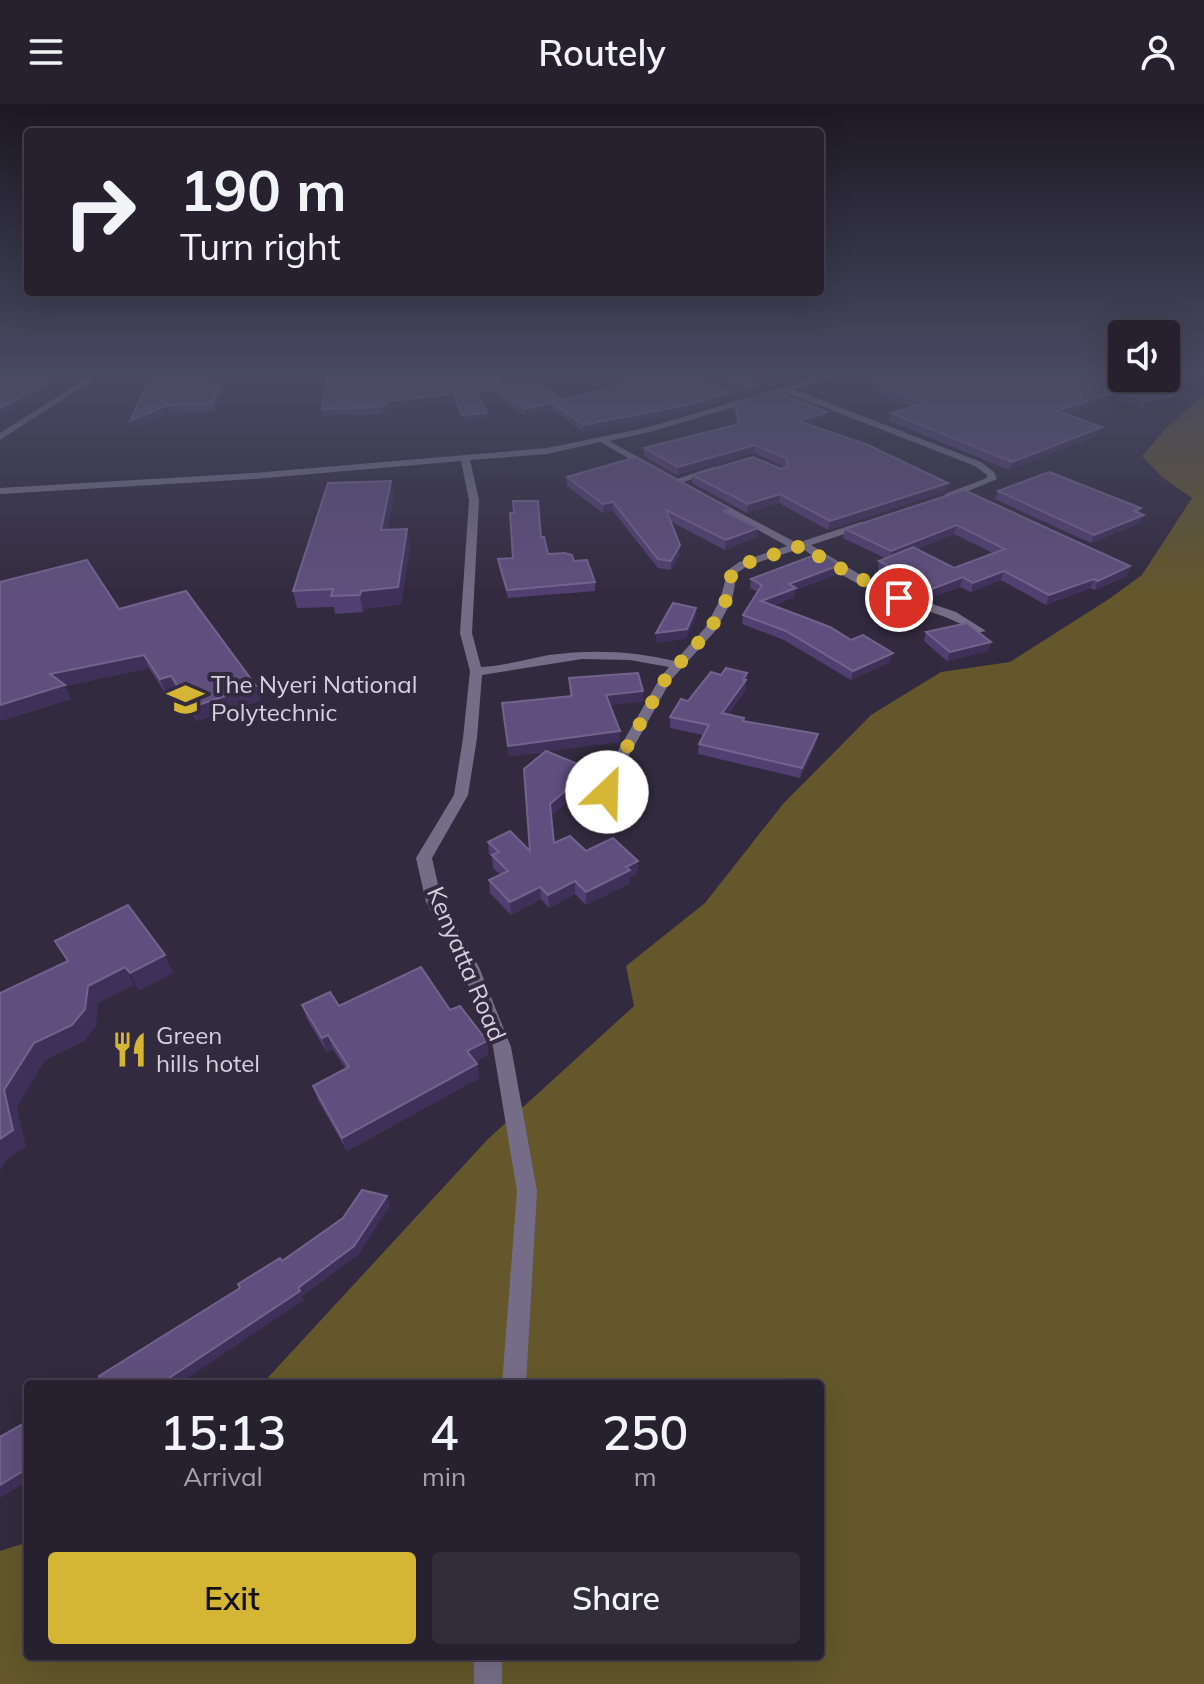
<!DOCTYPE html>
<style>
body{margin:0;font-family:Mulish,sans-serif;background:#322d3b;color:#f1f3f6;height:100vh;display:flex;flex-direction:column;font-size:30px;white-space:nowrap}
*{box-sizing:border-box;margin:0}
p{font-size:26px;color:#a4a3aa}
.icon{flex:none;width:44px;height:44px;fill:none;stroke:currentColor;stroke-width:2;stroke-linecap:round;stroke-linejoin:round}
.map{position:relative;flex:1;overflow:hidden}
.details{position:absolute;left:24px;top:1276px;width:800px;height:280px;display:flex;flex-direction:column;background:#26202f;border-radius:8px;box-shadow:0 8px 32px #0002,0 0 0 2px #423e4b}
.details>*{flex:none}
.banner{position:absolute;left:24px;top:24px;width:800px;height:168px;border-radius:8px;box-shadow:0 8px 32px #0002,0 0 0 2px #423e4b;background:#26202f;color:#f1f3f6;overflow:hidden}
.buttons{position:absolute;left:1108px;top:216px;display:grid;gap:16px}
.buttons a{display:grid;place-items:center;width:72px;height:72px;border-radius:8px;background:#26202f;box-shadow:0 8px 32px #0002,0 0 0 2px #423e4b;font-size:40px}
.pin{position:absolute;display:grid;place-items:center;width:68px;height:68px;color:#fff;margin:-34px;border:4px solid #fff;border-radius:50%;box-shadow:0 2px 8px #0007}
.me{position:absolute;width:88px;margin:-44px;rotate:24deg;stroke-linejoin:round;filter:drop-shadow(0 0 6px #0008)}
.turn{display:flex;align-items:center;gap:28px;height:168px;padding:0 24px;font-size:36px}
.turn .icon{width:104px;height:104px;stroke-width:2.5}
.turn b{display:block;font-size:56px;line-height:68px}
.eta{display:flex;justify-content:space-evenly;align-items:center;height:136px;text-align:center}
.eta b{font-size:48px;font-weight:600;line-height:56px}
.action{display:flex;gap:16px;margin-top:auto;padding:16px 24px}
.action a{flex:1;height:92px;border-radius:8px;background:#d5b534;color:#111;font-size:32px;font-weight:600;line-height:92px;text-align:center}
.action a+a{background:#322d3b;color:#f1f3f6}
header{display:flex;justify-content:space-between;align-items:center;height:104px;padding:0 24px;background:#26202f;font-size:36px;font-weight:600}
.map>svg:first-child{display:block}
.green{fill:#63572b}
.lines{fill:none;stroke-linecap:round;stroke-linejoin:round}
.street{fill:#756d87;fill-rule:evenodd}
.wall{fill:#523f72;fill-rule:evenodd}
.shaded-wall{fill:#3f3059}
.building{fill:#604f7e;stroke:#72638d;stroke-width:2}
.route{stroke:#d5b534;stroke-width:14;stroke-dasharray:0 25.2}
.labels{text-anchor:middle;stroke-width:8;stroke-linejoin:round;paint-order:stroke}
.poi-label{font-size:24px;fill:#d5d2de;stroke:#322b3f;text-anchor:start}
.street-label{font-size:24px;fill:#d5d2de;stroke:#322b3f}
</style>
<header><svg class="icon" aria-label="menu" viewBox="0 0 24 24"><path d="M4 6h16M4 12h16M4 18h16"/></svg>Routely<svg class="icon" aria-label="person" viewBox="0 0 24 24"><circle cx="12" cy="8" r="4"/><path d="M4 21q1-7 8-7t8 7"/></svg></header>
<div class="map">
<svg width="1204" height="1580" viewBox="0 0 1204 1580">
<rect width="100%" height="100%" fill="#322b3f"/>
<path class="green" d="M1204,291V1580H0V1447L28,1438V1552H820V1280H262L488,1035L634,902L626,862L705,799L783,700L871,611L941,568L1010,558L1109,495L1142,471L1192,394L1162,373L1142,352L1167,323Z"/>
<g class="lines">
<g class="street">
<path d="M95,269H104L0,336V329Z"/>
<path d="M833,269H844L793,285L981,358L994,368L997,375L951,394H945V390L987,374V371L975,362L785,288L650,328L609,337L656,363V367L653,368L600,338L547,350L470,356L479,396L472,529L481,563C504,562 527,555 549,551C592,545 633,547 675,557L705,524L720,496L728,466L739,458L787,442L709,399V395L712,394L797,439L861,418H869V422L811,441L879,482L956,508L986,527L976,529C949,510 919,506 889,494C858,482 829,464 802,444L747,462L737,469L732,496L716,526L671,576L622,664L606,712L599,717L592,712L608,664L660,574L669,563L630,556L582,555L482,571L477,634L468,691L432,754L442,798L479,863L511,943L537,1087L526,1280H502L517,1087L493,943L461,863L426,798L416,754L454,691L463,634L470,567L460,529L469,396L461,357L253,375L0,390V384L253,369L547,344L645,324Z"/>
<path d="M713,363L716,364V368L676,380L671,377Z"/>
<rect x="474" y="1552" width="28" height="28"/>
</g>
</g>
<g class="wall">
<path d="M152,269L223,280L225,287L214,308L169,309L133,325Z"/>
<path d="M328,269H458V272L500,279L565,296L631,279L609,269H688L732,288L731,295L691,307L583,328L553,306L526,312L496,293L480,295L487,316L463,318L455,297L389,304V308L380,310L323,312L321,305Z"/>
<path d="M695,269H781L780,271L752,278L757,288L748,291Z"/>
<path d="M1122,269L1170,299L1143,306L1116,295L1067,311L1102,323L1099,331L1009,366L889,317L891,309L913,303L871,287L874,276Z"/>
<path d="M735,299L826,315L809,321L946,387L828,426L779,399L747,409L692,379V371L785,363L754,349L677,371L644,352V344L737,320L734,306Z"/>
<path d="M567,373L730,410L758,424L757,433L725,446L670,417L680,450L671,466L658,464L613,407L603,409L567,382Z"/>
<path d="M964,386L1130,462L1127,472L1095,486L1090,484L1046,501L1001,476L971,488L960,483L930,494L878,466L879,457L885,454L843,434L845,425ZM954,430L993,449L954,464L917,445Z"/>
<path d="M998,387L1141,404L1139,409L1140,419L1091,439L995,395Z"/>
<path d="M394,393L387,426L410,442L401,500L364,505L363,508L335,510L334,503L297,504L293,487Z"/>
<path d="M514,409L541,433L548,450L574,457L595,478V487L508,494L499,464L498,455L513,454Z"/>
<path d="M840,461L838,470L795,486L794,493L773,502L890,558L851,576L784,536L742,520L743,511L758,488L750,484L751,475Z"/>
<path d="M119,505L256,582L261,596L197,617L176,586L165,589L149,564L65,582L71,595L0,617Z"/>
<path d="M926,528L988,547L947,557L924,537Z"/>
<path d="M747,569L745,587L728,610L744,614V617L818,630L816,640L800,674L698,650L699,640L703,631L670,624V613L688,597L721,571Z"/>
<path d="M569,574L643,587V597L610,601L620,627V638L547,647L581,674L578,676V688L551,712L554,739L586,747L638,757L637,770L630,773V779L586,801L575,790L549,804L541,795L511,811L490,789L489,776L501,771L493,764L492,753L489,750L488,738L530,747L545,648L509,652L502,599L570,593Z"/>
<path d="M302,901L450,906L487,937L488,950L475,958L477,960L479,974L347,1047L318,996L313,982L346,965L333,945L327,948L307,915Z"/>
</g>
<g class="shaded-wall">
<path d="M65,269H79L2,312L4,317L0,319V304Z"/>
<path d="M763,269H781L780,271L740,281V274Z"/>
<path d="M1179,279L1170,299L1143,306L1146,298Z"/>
<path d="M223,280L225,287L214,308L212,300Z"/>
<path d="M758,281L757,288L748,291L749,284Z"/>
<path d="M496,286V293L478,295L477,288Z"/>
<path d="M1118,287L1116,295L1054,315L1057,307Z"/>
<path d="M732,288L731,295L691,307L583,328V321Z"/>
<path d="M454,290L455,297L389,304V308L380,310L378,303L388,297Z"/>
<path d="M553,299V306L526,312L525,305Z"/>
<path d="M167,301L169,309L133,325L130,317Z"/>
<path d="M827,308L826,315L797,324L798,317Z"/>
<path d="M487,309V316L463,318L462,311Z"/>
<path d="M1102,323L1099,331L1009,366L1012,358Z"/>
<path d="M755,341L754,349L677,371L678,363Z"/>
<path d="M391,377L394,393L384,443L381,426Z"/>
<path d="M948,379L946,387L828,426L830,417Z"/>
<path d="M780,390L779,399L747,409L748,400Z"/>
<path d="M613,398V407L603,409V400Z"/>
<path d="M1144,411L1140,419L1091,439L1094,431Z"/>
<path d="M957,421L954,430L890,457L891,447Z"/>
<path d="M758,424L757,433L725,446L726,436Z"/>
<path d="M407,425L410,442L401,500L364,505L363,508L360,491L361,487Z"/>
<path d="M680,441V450L671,466V457Z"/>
<path d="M840,461L838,470L795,486L794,493L760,507L761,497L789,480Z"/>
<path d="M1130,462L1127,472L1095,486L1098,477Z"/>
<path d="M1004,467L1001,476L971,488L973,479Z"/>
<path d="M963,473L960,483L930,494L932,485Z"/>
<path d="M1094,475L1090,484L1046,501L1049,491Z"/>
<path d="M696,504V514L686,535L656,539V529Z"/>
<path d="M991,538L988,547L947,557L950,548Z"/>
<path d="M893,549L890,558L851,576L853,567Z"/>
<path d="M144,551L149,564L65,582L71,595L0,617V601L50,570Z"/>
<path d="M747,569L745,587L721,619L722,609Z"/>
<path d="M171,572L176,586L165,589L160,575Z"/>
<path d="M256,582L261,596L197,617L192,603Z"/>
<path d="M643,587V597L606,602V591Z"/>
<path d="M620,627V638L509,652L508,642Z"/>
<path d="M818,630L816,640L800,674L802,664Z"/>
<path d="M580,661L581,674L578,676V688L551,713L550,700L569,672Z"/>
<path d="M638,757L637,770L630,773V779L586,801V788L626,763Z"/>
<path d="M575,777V790L549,804L548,791Z"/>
<path d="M540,783L541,795L511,811L510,798Z"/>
<path d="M165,851L173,869L139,887L130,869Z"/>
<path d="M125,863L134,881L98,899L96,922L83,938L45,956L17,1003L26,1043L7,1055L0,1066V1035L4,986L34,939L88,882Z"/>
<path d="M328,931L333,945L327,948L322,934Z"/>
<path d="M487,937L488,950L469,961L467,947Z"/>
<path d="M477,960L479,974L347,1047L342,1034Z"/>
<path d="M387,1092L390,1102L358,1151L302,1192L304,1196L179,1280H160L298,1184Z"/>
<path d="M28,1364V1377L0,1394V1381Z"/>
</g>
<g class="building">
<path d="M0,269H65L0,304Z"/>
<path d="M152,269H183L223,280L212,300L167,301L130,317Z"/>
<path d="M328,269H457V272L500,273V279L541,283L565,296L641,276L624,269H688L732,288L692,300L583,321L553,299L556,298L525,305L496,286L477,288L487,309L462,311L454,290L388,297L387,301L378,303L321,305Z"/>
<path d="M712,269H763L740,274L758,281L749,284Z"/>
<path d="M901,269H1122V274H1166V269L1182,272L1173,292L1146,298L1118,287L1057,307L1102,323L1012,358L891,309L925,299L873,279L878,278L874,276Z"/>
<path d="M775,287L827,308L798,317L868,341L948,379L830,417L780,390L748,400L692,371L753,353L781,365L788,363L786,354L755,341L678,363L644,344L739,320L735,299Z"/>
<path d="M636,353L731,405L724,407L758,424L726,436L666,406L680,441L671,457L658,455L613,398L603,400L567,373Z"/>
<path d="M1049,368L1141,404L1134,407L1144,411L1094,431L998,387Z"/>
<path d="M391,377L381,426L407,425L398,483L361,487L360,491L331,492L333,485L293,487L328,379Z"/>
<path d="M964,386L1130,462L1098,477L1094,475L1049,491L1004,467L973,479L963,473L932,485L879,457L913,443L954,464L1005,445L957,421L891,447L845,425Z"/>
<path d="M513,397H538L541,433H544L548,450L565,449L572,451L574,457L587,456L595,478L507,486L498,455L513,454L510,409H514Z"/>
<path d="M820,449L840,461L789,480L796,484L761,497L830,523L851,536L863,531L893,549L853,567L786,527L743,511L762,481L751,475Z"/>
<path d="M87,456L119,505L186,487L256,582L192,603L171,572L160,575L144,551L50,570L65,581L0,601V478Z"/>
<path d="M673,499L696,504L687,525L656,529Z"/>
<path d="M967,519L991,538L950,548L926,528Z"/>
<path d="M726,564L747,569L743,576H746L722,609L744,614L743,617L818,630L802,664L699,640L709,621L670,613L681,595L688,597L711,568L721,571Z"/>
<path d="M638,569L643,587L606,591L620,627L508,642L502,599L572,592L569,574Z"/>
<path d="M546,647L580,661L569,672L578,676L550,700L554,739L570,732L586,747L613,734L638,757L626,763L630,766L586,788L575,777L548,791L540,783L510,798L489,776L508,767L492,751L499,748L488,738L510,727L530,747L524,665Z"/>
<path d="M128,801L165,851L130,869L125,863L88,882L85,905L72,921L34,939L4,986L13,1026L0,1035V889L68,857L55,837Z"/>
<path d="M421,863L450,906L460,902L487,937L467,947L477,960L342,1034L313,982L349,963L328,931L322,934L302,901L330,888L339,902Z"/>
<path d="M362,1086L387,1092L354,1142L298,1184L300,1187L160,1280H91L100,1274L99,1272L240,1184L238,1180L280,1154L282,1157L343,1114Z"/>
<path d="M28,1317V1364L0,1381V1333Z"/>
</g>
<linearGradient id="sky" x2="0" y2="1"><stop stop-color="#1c1823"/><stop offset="0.55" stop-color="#494a63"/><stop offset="1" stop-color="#494a63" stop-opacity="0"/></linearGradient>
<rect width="1204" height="490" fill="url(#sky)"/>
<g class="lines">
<path class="route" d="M607,688L615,664L666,574L710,526L726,496L732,468L743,460L804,441L824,456L899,494"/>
</g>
<defs>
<symbol id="school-bare" viewBox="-9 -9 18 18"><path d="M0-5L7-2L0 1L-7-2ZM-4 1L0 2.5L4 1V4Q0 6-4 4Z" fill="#d5b534" stroke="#322b3f" stroke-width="2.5" paint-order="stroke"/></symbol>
<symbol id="restaurant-bare" viewBox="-9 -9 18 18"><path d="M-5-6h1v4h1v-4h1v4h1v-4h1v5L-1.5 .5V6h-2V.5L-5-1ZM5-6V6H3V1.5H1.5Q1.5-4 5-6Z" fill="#d5b534" stroke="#322b3f" stroke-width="2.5" paint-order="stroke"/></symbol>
</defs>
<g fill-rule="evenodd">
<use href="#school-bare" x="160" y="570" width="51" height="51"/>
<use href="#restaurant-bare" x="104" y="920" width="51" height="51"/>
</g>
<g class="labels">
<g class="poi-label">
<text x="211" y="589">The Nyeri National<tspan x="211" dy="28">Polytechnic</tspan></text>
<text x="156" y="940">Green<tspan x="156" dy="28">hills hotel</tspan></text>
</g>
<g class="street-label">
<text transform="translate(466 860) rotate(67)" y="8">Kenyatta Road</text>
</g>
</g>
</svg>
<div class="buttons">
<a><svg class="icon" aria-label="sound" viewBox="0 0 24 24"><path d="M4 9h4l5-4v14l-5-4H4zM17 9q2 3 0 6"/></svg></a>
</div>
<div class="pin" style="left:899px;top:494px;background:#d93025"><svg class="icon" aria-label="arrive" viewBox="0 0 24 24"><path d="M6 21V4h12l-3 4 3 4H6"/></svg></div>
<svg class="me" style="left:607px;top:688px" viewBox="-20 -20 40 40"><circle r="19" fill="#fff"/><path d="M0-13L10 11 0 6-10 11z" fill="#d5b534"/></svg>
<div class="banner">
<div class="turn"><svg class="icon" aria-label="right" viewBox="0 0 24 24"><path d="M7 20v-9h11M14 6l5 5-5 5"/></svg><div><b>190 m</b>Turn right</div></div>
</div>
<section class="details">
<div class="eta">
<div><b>15:13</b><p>Arrival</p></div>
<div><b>4</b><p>min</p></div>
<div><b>250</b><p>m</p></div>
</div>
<div class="action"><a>Exit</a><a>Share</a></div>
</section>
</div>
